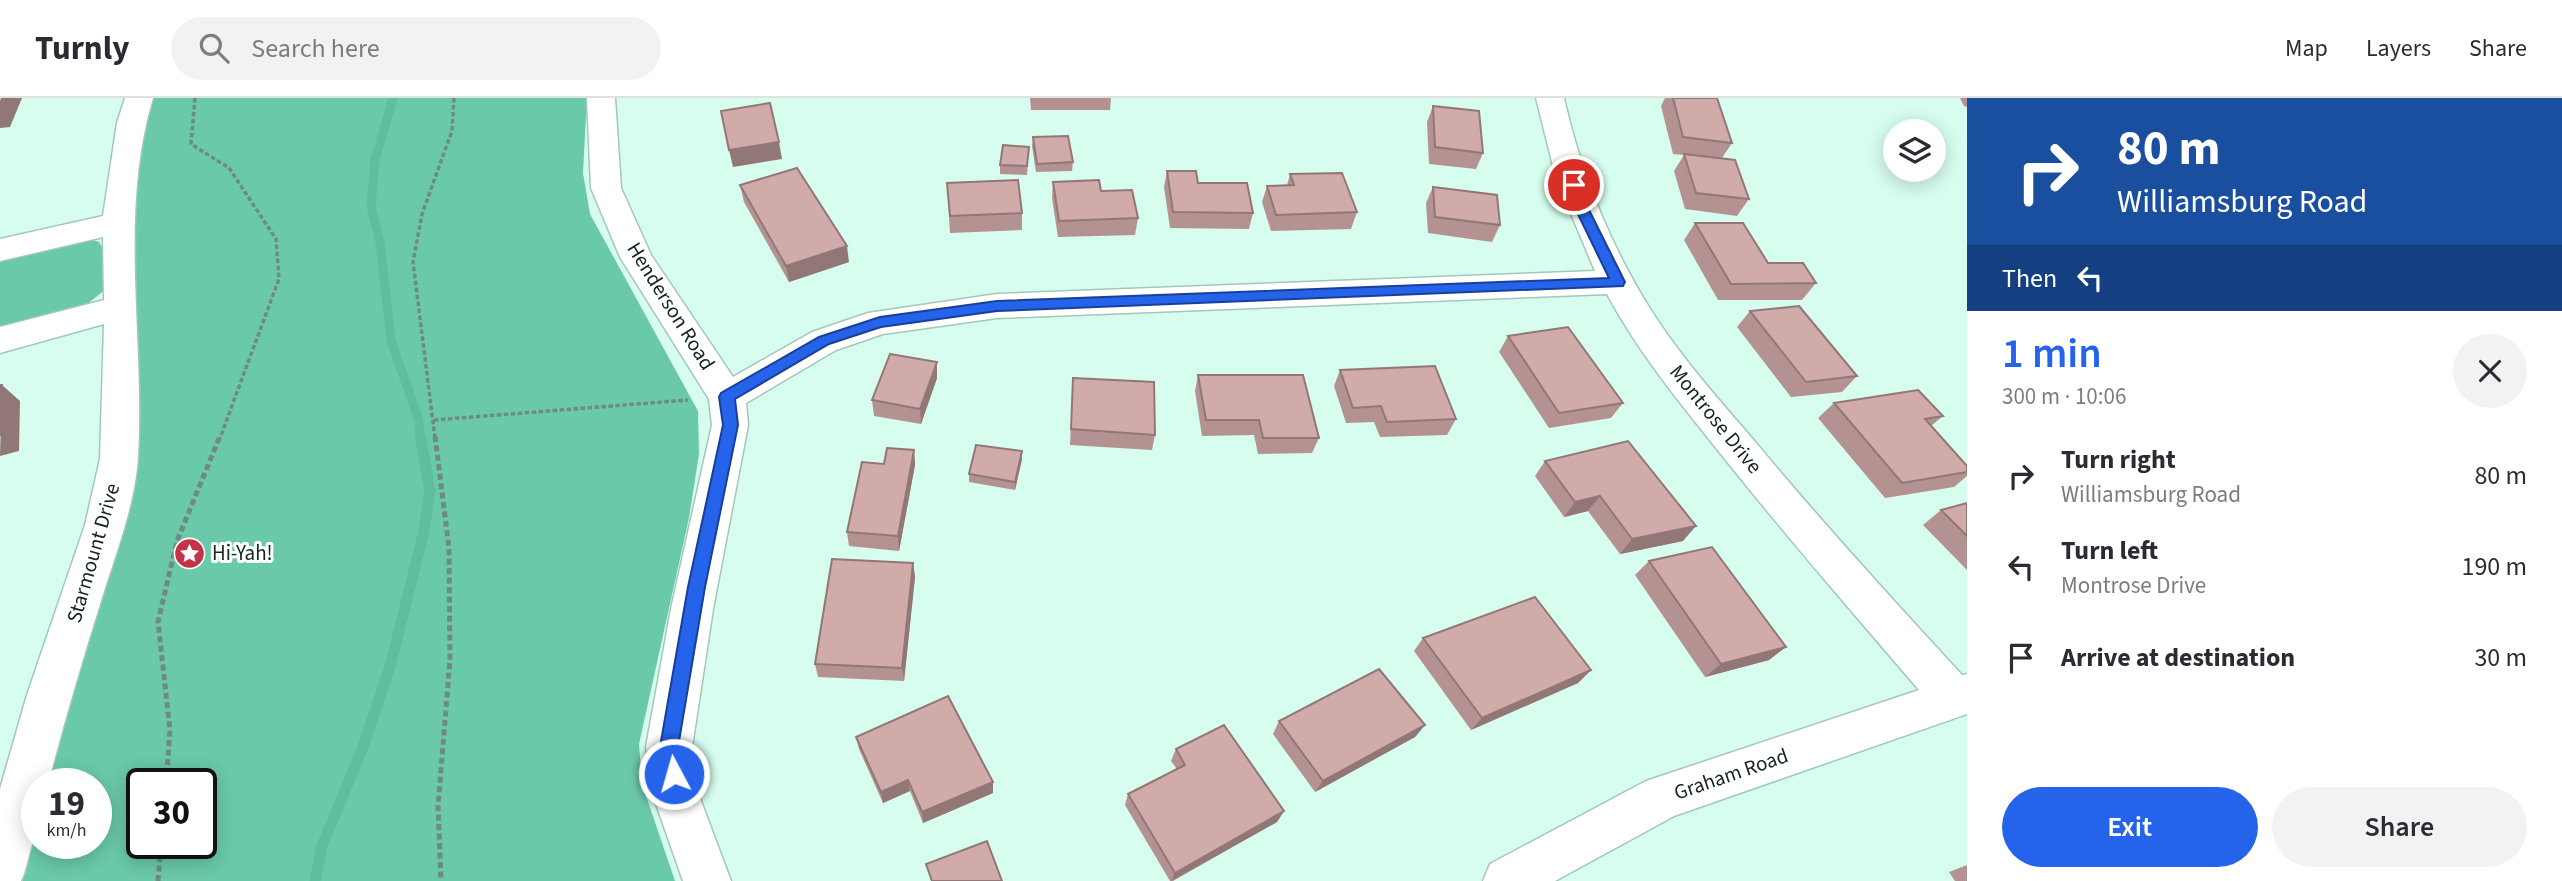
<!DOCTYPE html>
<meta charset="utf-8">
<style>
body{margin:0;font-family:"Source Sans 3",sans-serif;background:#f2f2f3;color:#2b2b33;height:100vh;display:flex;flex-direction:column;font-size:26px;white-space:nowrap}
*{box-sizing:border-box;margin:0}
p{font-size:23px;color:#7c7c81}
.icon{flex:none;width:38px;height:38px;fill:none;stroke:currentColor;stroke-width:2;stroke-linecap:round;stroke-linejoin:round}
.map{position:relative;flex:1;overflow:hidden}
.panel{display:flex;flex-direction:column;background:#fff;width:595px}
.panel>*{flex:none}
.guide{background:#1a4fa0;color:#fff;overflow:hidden}
.controls{position:absolute;left:1883px;top:21px;display:grid;gap:14px}
.controls a{display:grid;place-items:center;width:63px;height:63px;border-radius:50%;background:#fff;box-shadow:0 4px 18px #0003;font-size:35px}
.speed{position:absolute;left:21px;top:670px;display:flex;gap:14px;font-size:35px;font-weight:700;text-align:center}
.speed>*{display:grid;place-content:center;width:91px;height:91px;border-radius:50%;background:#fff;box-shadow:0 4px 18px #0003;line-height:1}
.speed small{font-size:18px;font-weight:400}
.speed .limit{border:4px solid #111;border-radius:10px;background:#fff;color:#111}
.pin{position:absolute;display:grid;place-items:center;width:60px;height:60px;color:#fff;margin:-30px;border:4px solid #fff;border-radius:50%;box-shadow:0 2px 7px #0007}
.me{position:absolute;width:77px;margin:-38px;rotate:354deg;stroke-linejoin:round;filter:drop-shadow(0 0 5px #0008)}
.turn{display:flex;align-items:center;gap:24px;height:147px;padding:0 35px;font-size:32px}
.turn .icon{width:91px;height:91px;stroke-width:2.5}
.turn b{display:block;font-size:49px;line-height:60px}
.then{display:flex;align-items:center;height:66px;padding:0 35px;background:#0003;gap:14px;font-size:26px}
.round{display:grid;place-items:center;flex:none;width:74px;height:74px;border-radius:37px;background:#f2f2f3}
.head{display:flex;align-items:center;justify-content:space-between;height:119px;padding:0 35px}
h1{font-size:42px;font-weight:600;line-height:52px;color:#2563eb}
.cta{display:flex;gap:14px;margin-top:auto;padding:14px 35px}
.cta a{flex:1;height:80px;border-radius:42px;background:#2563eb;color:#fff;font-size:28px;font-weight:600;line-height:80px;text-align:center}
.cta a+a{background:#f2f2f3;color:#2b2b33}
ul{padding:0;list-style:none}
li{display:flex;align-items:center;gap:21px;height:91px;padding:0 35px}
li div{flex:1}
li b{display:block;font-size:26px}
li em{font-style:normal}
header{display:flex;align-items:center;gap:42px;box-sizing:border-box;height:98px;padding:0 35px;background:#fff;border-bottom:2px solid #e1e1e2}
header strong{font-size:33px}
nav{display:flex;gap:38px;margin-inline-start:auto;font-size:24px}
.search{width:490px;height:63px;background:#f2f2f3;display:flex;align-items:center;gap:18px;box-sizing:border-box;padding:0 24px;border-radius:38px;color:#7c7c81;font-size:26px}
main{display:flex;flex:1;min-height:0}
.map>svg:first-child{display:block}
.forest{fill:#6ac9aa;fill-rule:evenodd}
.lines{fill:none;stroke-linecap:round;stroke-linejoin:round}
.stream-far1{stroke:#5fbea0;stroke-width:9}
.stream{stroke:#5fbea0;stroke-width:11}
.minor-casing{stroke:#a2c8ba;stroke-width:3}
.path-far1{stroke:#708a80;stroke-width:3.5;stroke-dasharray:4.5 2.5;stroke-linecap:butt}
.path{stroke:#708a80;stroke-width:5;stroke-dasharray:6 3.5;stroke-linecap:butt}
.minor{fill:#fff;fill-rule:evenodd}
.wall{fill:#b49292}
.shaded-wall{fill:#927777}
.building{fill:#d1aaaa;stroke:#927777;stroke-width:2}
.route{fill:#2563eb;stroke:#184099;stroke-width:2}
.labels{text-anchor:middle;stroke-width:6;stroke-linejoin:round;paint-order:stroke}
.street-label{font-size:21px;fill:#15241f;stroke:#fff}
.poi-label{font-size:21px;fill:#15241f;stroke:#fff;text-anchor:start}
</style>
<header>
<strong>Turnly</strong>
<div class="search"><svg class="icon" aria-label="search" viewBox="0 0 24 24"><circle cx="10" cy="10" r="6"/><path d="M15 15l6 6"/></svg>Search here</div>
<nav><a>Map</a><a>Layers</a><a>Share</a></nav>
</header>
<main>
<div class="map">
<svg width="1967" height="783" viewBox="0 0 1967 783">
<rect width="100%" height="100%" fill="#d6fdee"/>
<g class="forest">
<path d="M149,0H587L583,75L590,116L698,313L699,356L689,420L639,646L642,686L675,783H19L37,716V746H96V686H45L132,291L136,91L141,28ZM142,686H201V746H142Z"/>
<path d="M86,140L99,144L106,156V191L81,211L0,233V160Z"/>
</g>
<g class="lines">
<path class="stream-far1" d="M393,0L375,62L371,108L380,145L391,242L419,323L420,340"/>
<path class="stream" d="M315,783L322,748L363,649L390,569L424,433L430,392L420,338"/>
<defs>
<g id="minor">
<path d="M125,0H153C118,116 145,240 138,359C135,408 115,457 101,503C82,563 64,624 48,686H37V728L24,776L21,783H0V691L27,597L85,427L100,361L104,226L0,255V229L104,202L103,139L0,163V141L103,118L117,25Z"/>
<path d="M587,0H615L621,90L651,157L733,279L812,234L868,215L997,196L1595,173L1556,80L1536,0H1564C1580,71 1607,139 1644,201C1674,251 1713,295 1751,339C1819,421 1890,499 1962,577L1967,576V616L1674,718L1555,783H1483L1490,766L1646,683L1919,592C1853,515 1787,439 1724,360C1682,307 1639,256 1607,196L997,220L883,236L836,252L746,305L748,327L713,511L692,649L701,703L731,783H683L655,703L646,649L671,511L712,327L709,301L620,159L591,90Z"/>
</g>
</defs>
<use href="#minor" class="minor-casing"/>
<g class="path-far1">
<path d="M195,0L191,46L229,70L276,141L279,181L220,340"/>
<path d="M434,322L688,302"/>
<path d="M435,340L413,164L422,116L452,33L454,0"/>
</g>
<g class="path">
<path d="M435,338L449,450L450,562L438,708L441,783"/>
<path d="M166,686L170,632L158,524L177,443L220,338"/>
<path d="M158,783L161,746"/>
</g>
<use href="#minor" class="minor"/>
</g>
<g class="wall">
<path d="M1030,0H1111L1110,12H1031Z"/>
<path d="M1665,0H1717L1732,45L1722,60L1749,101L1737,118L1685,111L1674,73L1684,57L1673,56L1661,8Z"/>
<path d="M1960,0H1967V9L1964,8Z"/>
<path d="M1433,8L1483,55L1476,71L1429,66L1427,24Z"/>
<path d="M1033,39L1073,64L1072,73L1036,74L1032,48Z"/>
<path d="M1029,49L1027,77L1000,76V67Z"/>
<path d="M1167,73L1198,85L1253,115L1249,131L1170,130L1164,89Z"/>
<path d="M1290,76L1357,114L1351,131L1271,133L1262,104L1267,88L1287,87Z"/>
<path d="M1053,84L1101,93L1138,120L1135,137L1058,139L1052,100Z"/>
<path d="M947,85L1022,115V132L950,135Z"/>
<path d="M740,87L849,164L789,184L744,104Z"/>
<path d="M1433,89L1500,127L1492,144L1428,135L1426,105Z"/>
<path d="M1695,125L1768,165L1816,185L1802,202H1718L1684,142Z"/>
<path d="M1750,213L1857,278L1842,294L1791,299L1737,229Z"/>
<path d="M1508,238L1623,305L1611,320L1549,330L1499,254Z"/>
<path d="M1340,272L1456,321L1447,337L1380,339L1374,324L1346,325L1334,288Z"/>
<path d="M1198,277L1319,340L1312,355L1258,356L1254,337L1202,338L1195,293Z"/>
<path d="M937,280L921,326L874,318L872,302Z"/>
<path d="M1073,280L1155,337L1152,352L1070,347Z"/>
<path d="M1834,305L1943,318L1931,328L1967,368V378L1954,389L1885,400L1818,320Z"/>
<path d="M914,352L915,367L899,453L849,448L847,434L884,366Z"/>
<path d="M1022,353V361L1015,392L969,384V376Z"/>
<path d="M1545,363L1683,443L1620,456L1588,413L1564,419L1535,378Z"/>
<path d="M1967,405V472L1923,427L1941,412Z"/>
<path d="M1649,463L1786,549L1769,562L1705,579L1635,477Z"/>
<path d="M913,465L915,479L904,583L818,579L815,566Z"/>
<path d="M1423,540L1591,572L1578,585L1471,632L1414,553Z"/>
<path d="M1279,623L1425,627L1415,639L1315,694L1273,636Z"/>
<path d="M856,639L993,695L923,725L910,693L883,705L859,651Z"/>
<path d="M1176,651L1284,713L1277,724L1173,783H1170L1125,707L1128,696L1177,671L1171,663Z"/>
<path d="M1967,767V783H1955L1949,774Z"/>
</g>
<g class="shaded-wall">
<path d="M1,0H22L10,29L0,30V3Z"/>
<path d="M779,44L782,61L733,69L729,52Z"/>
<path d="M847,148L849,164L789,184L786,168Z"/>
<path d="M937,264V280L921,326L920,311Z"/>
<path d="M2,287L20,303L19,353L0,358Z"/>
<path d="M914,352L915,367L899,453L898,438Z"/>
<path d="M1022,353V361L1015,392V384Z"/>
<path d="M1600,398L1588,413L1564,419L1575,404Z"/>
<path d="M1696,428L1683,443L1620,456L1632,441Z"/>
<path d="M913,465L915,479L904,583L902,570Z"/>
<path d="M1786,549L1769,562L1705,579L1721,566Z"/>
<path d="M1591,572L1578,585L1471,632L1482,620Z"/>
<path d="M1425,627L1415,639L1315,694L1323,683Z"/>
<path d="M908,682L910,693L883,705L881,694Z"/>
<path d="M993,684V695L923,725L922,714Z"/>
<path d="M1284,713L1277,724L1171,783L1175,775Z"/>
</g>
<g class="building">
<path d="M1673,0H1717L1732,45L1683,39Z"/>
<path d="M770,5L779,44L729,52L721,13Z"/>
<path d="M1433,8L1479,13L1483,55L1435,49Z"/>
<path d="M1068,38L1073,64L1037,66L1033,39Z"/>
<path d="M1003,47L1029,49L1027,68L1000,67Z"/>
<path d="M1684,56L1735,62L1749,101L1696,95Z"/>
<path d="M797,70L847,148L786,168L740,87Z"/>
<path d="M1167,73H1196L1198,85H1247L1253,115L1173,114Z"/>
<path d="M1342,75L1357,114L1276,117L1267,88L1294,87L1290,76Z"/>
<path d="M1018,82L1022,115L950,118L947,85Z"/>
<path d="M1099,82L1101,93L1132,92L1138,120L1059,123L1053,84Z"/>
<path d="M1433,89L1497,97L1500,127L1435,119Z"/>
<path d="M1695,125H1743L1768,165H1803L1816,185L1731,186Z"/>
<path d="M1799,208L1857,278L1806,284L1750,213Z"/>
<path d="M1568,229L1623,305L1559,315L1508,238Z"/>
<path d="M890,256L937,264L920,311L872,302Z"/>
<path d="M1435,268L1456,321L1387,324L1381,308L1353,310L1340,272Z"/>
<path d="M1198,277H1303L1319,340H1263L1259,322H1206Z"/>
<path d="M1073,280L1154,284L1155,337L1071,331Z"/>
<path d="M0,287H2L0,338Z"/>
<path d="M1918,292L1943,318L1925,321L1967,368V374L1902,385L1834,305Z"/>
<path d="M1628,343L1696,428L1632,441L1600,398L1575,404L1545,363Z"/>
<path d="M976,347L1022,353L1015,384L969,376Z"/>
<path d="M887,350L914,352L898,438L847,434L862,364L884,366Z"/>
<path d="M1967,405V438L1941,412Z"/>
<path d="M1712,449L1786,549L1721,566L1649,463Z"/>
<path d="M832,461L913,465L902,570L815,566Z"/>
<path d="M1535,499L1591,572L1482,620L1423,540Z"/>
<path d="M1379,571L1425,627L1323,683L1279,623Z"/>
<path d="M948,598L993,684L922,714L908,682L881,694L856,639Z"/>
<path d="M1224,627L1284,713L1175,775L1128,696L1185,667L1176,651Z"/>
<path d="M987,743L1002,783H932L926,766Z"/>
</g>
<path class="route" d="M1574,83L1580,87L1588,110L1625,184L1623,188L997,213L881,229L829,246L735,301L738,327L705,489L678,649L683,676L680,683L674,685L667,683L660,649L688,489L723,327L719,299L721,295L819,239L880,219L997,203L1609,180L1575,110L1567,87Z"/>
<defs>
<symbol id="sight-disc" viewBox="-11 -11 22 22"><circle r="9.5" fill="#c33347" stroke="#fff"/><path d="M0-6L1.8-2.2L6-1.7L2.9 1.2L3.7 5.4L0 3.3L-3.7 5.4L-2.9 1.2L-6-1.7L-1.8-2.2Z" fill="#fff"/></symbol>
</defs>
<g fill-rule="evenodd">
<use href="#sight-disc" x="172" y="438" width="35" height="35"/>
</g>
<g class="labels">
<g class="street-label">
<text transform="translate(671 208) rotate(58)" y="7">Henderson Road</text>
<text transform="translate(1716 321) rotate(51)" y="7">Montrose Drive</text>
<text transform="translate(93 455) rotate(-74)" y="7">Starmount Drive</text>
<text transform="translate(1731 676) rotate(-19)" y="7">Graham Road</text>
</g>
<g class="poi-label">
<text x="212" y="462">Hi-Yah!</text>
</g>
</g>
</svg>
<div class="controls">
<a><svg class="icon" aria-label="layers" viewBox="0 0 24 24"><path d="M12 4l9 5-9 5-9-5zM3 14l9 5 9-5"/></svg></a>
</div>
<div class="speed"><div>19<small>km/h</small></div><div class="limit">30</div></div>
<div class="pin" style="left:1574px;top:87px;background:#d93025"><svg class="icon" aria-label="arrive" viewBox="0 0 24 24"><path d="M6 21V4h12l-3 4 3 4H6"/></svg></div>
<svg class="me" style="left:674px;top:676px" viewBox="-20 -20 40 40"><circle r="17" fill="#2563eb" stroke="#fff" stroke-width="3"/><path d="M0-11L8 9 0 5-8 9z" fill="#fff"/></svg>
</div>
<section class="panel">
<div class="guide">
<div class="turn"><svg class="icon" aria-label="right" viewBox="0 0 24 24"><path d="M7 20v-9h11M14 6l5 5-5 5"/></svg><div><b>80 m</b>Williamsburg Road</div></div>
<div class="then">Then<svg class="icon" aria-label="left" viewBox="0 0 24 24"><path d="M17 20v-9H6M10 6l-5 5 5 5"/></svg></div>
</div>
<div class="head"><div><h1>1 min</h1><p>300 m · 10:06</p></div><a class="round"><svg class="icon" aria-label="close" viewBox="0 0 24 24"><path d="M6 6l12 12M18 6L6 18"/></svg></a></div>
<ul>
<li><svg class="icon" aria-label="right" viewBox="0 0 24 24"><path d="M7 20v-9h11M14 6l5 5-5 5"/></svg><div><b>Turn right</b><p>Williamsburg Road</p></div><em>80 m</em></li>
<li><svg class="icon" aria-label="left" viewBox="0 0 24 24"><path d="M17 20v-9H6M10 6l-5 5 5 5"/></svg><div><b>Turn left</b><p>Montrose Drive</p></div><em>190 m</em></li>
<li><svg class="icon" aria-label="arrive" viewBox="0 0 24 24"><path d="M6 21V4h12l-3 4 3 4H6"/></svg><div><b>Arrive at destination</b></div><em>30 m</em></li>
</ul>
<div class="cta"><a>Exit</a><a>Share</a></div>
</section>
</main>
